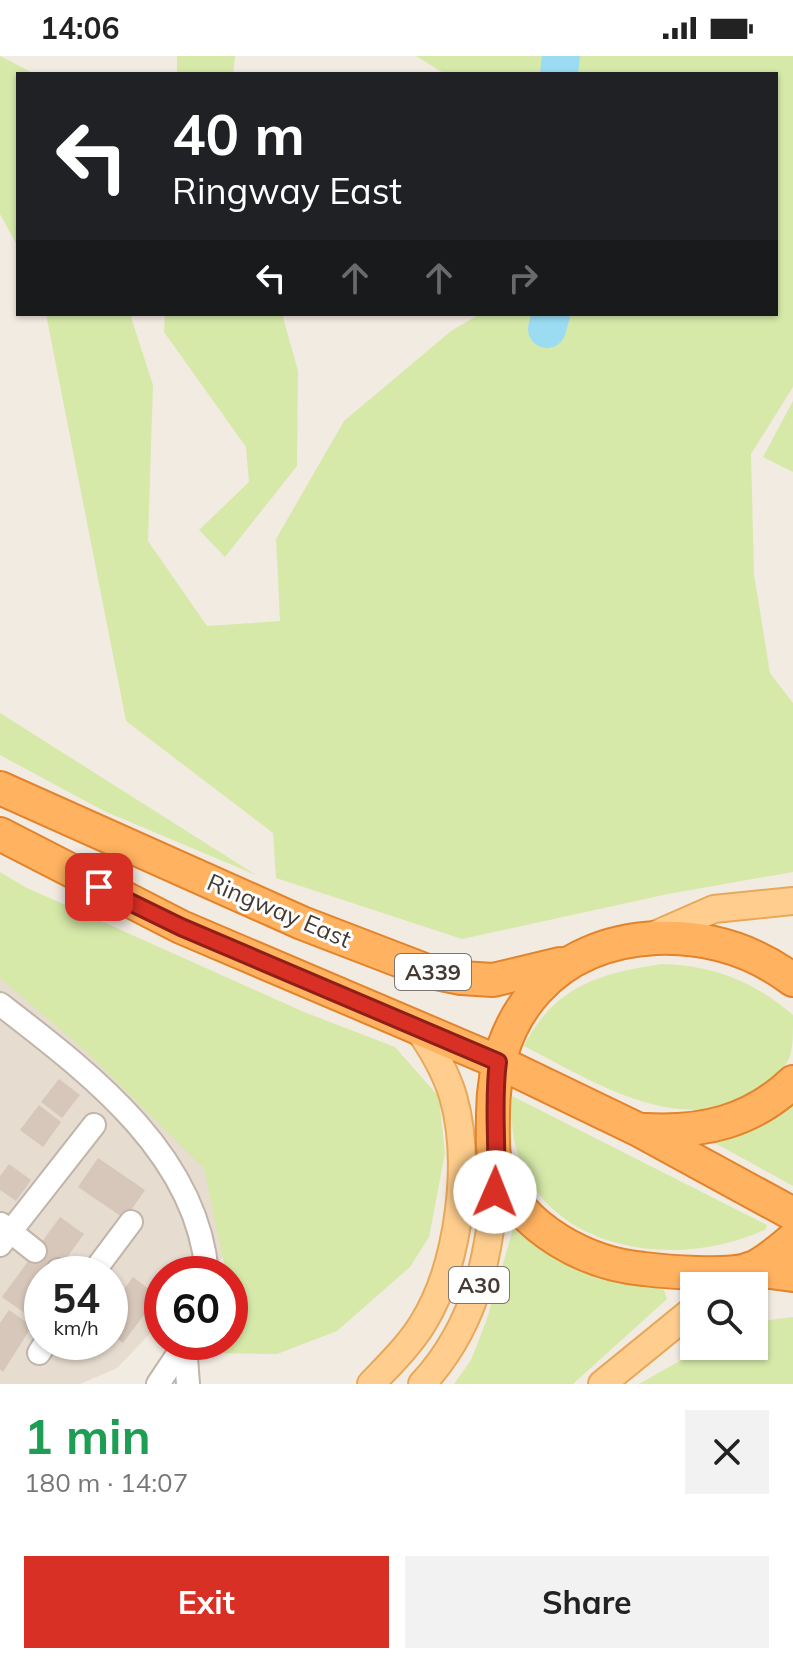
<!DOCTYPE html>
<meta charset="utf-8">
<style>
body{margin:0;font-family:Mulish,sans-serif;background:#f2f2f2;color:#222;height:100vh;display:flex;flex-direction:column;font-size:30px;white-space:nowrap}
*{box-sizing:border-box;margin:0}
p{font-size:26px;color:#767676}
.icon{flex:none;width:44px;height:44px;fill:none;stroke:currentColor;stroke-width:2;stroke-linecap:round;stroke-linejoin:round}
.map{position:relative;height:1328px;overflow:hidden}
.drawer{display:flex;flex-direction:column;background:#fff;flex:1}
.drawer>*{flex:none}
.hud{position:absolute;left:16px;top:16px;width:762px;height:244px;border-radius:0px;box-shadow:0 2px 6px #0004;background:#202124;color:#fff;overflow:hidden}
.controls{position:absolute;left:680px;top:1216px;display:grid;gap:16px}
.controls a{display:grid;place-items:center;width:88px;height:88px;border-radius:0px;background:#fff;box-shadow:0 2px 6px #0004;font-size:40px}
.speed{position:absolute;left:24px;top:1200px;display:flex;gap:16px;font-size:40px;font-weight:700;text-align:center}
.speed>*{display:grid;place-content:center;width:104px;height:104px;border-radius:50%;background:#fff;box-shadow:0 2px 6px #0004;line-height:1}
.speed small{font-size:20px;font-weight:400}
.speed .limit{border:12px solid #d22;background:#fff;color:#111}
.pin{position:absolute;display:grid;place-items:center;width:68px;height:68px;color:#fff;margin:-34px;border-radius:16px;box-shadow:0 4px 12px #0006}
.me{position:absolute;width:88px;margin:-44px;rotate:1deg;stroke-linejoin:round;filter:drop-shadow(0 0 6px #0008)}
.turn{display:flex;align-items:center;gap:28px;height:168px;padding:0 24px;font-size:36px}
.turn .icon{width:104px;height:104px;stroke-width:2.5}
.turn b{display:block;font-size:56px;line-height:68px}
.lanes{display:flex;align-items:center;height:76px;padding:0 24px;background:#0003;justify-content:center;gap:40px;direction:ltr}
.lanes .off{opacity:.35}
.round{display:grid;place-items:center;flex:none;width:84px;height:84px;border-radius:0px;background:#f2f2f2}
.head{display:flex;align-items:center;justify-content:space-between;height:136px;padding:0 24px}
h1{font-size:48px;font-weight:700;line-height:60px;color:#1e9e55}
.cta{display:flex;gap:16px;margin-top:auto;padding:16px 24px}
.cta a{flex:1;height:92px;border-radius:0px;background:#d93025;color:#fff;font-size:32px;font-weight:700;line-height:92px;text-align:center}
.cta a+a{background:#f2f2f2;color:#222}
.status{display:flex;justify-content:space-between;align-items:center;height:56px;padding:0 40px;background:#fff;direction:ltr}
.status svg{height:22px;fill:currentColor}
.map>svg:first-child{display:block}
.residential{fill:#e6dcd0;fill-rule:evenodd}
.green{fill:#d6e9a9}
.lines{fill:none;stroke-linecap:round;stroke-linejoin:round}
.river{stroke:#9bdcf3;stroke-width:38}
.building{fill:#d7c7ba}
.minor-casing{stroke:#c1b4a8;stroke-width:26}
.major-casing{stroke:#e8a85a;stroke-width:30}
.highway-casing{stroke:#e3832b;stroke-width:36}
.minor{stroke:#fff;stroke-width:22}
.major{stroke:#ffce8e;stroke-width:26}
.highway{stroke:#ffb260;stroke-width:32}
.route-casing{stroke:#8d1f18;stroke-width:20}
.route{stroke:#d93025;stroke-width:14}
.labels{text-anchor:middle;stroke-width:6;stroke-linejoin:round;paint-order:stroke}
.shield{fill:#fff;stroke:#7c7570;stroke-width:2}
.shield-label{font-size:22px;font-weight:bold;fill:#443a33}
.street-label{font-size:24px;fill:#443a33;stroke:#fff}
</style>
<div class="status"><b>14:06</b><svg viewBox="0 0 49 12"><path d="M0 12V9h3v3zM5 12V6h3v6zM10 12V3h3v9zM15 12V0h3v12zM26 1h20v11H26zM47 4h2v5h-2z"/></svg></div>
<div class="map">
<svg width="793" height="1328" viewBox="0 0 793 1328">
<rect width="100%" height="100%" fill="#f2ebe2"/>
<path class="residential" d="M0,913L193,1093L243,1179L207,1218H162V1265L117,1312L80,1328H0ZM42,1218H110V1286H42Z"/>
<g class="green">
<path d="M0,0L35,18H18V191L0,158Z"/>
<path d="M177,0H235L233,18H177Z"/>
<path d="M416,0H793V331L751,398L754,518L770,617L793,647V816L668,838L462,883L276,822L273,777L126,665L46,258H130L153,329L148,485L207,570L280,565L276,483L344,365L451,275L480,258H776V18H445Z"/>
<path d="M165,258H282L298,315L297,410L225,501L199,474L249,426L246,391L164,276Z"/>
<path d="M793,345V416L763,401Z"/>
<path d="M0,657L256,819L104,755L0,699Z"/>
<path d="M0,816L25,831L304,956L395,991L439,1041L445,1097L429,1181L410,1211L337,1275L277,1298L214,1297L216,1286H230V1218H226L204,1112L90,999L0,922Z"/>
<path d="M662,908C713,909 755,926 793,959C793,1005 793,1007 758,1034C682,1085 593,1025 524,990C554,931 599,917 662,908Z"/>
<path d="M512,1040L767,1169L766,1173C657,1224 501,1183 512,1040Z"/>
<path d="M793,1043V1130L713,1086L732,1081Z"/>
<path d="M513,1173L554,1199L664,1234L667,1243L573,1328H454L471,1304L487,1263Z"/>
<path d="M793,1261V1328H639L706,1290H754V1266Z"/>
</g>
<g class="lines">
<g class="river">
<path d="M559,18L561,0"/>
<path d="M547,273L551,258"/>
</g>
</g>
<g class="building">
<path d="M59,1023L80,1039L62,1062L41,1046Z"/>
<path d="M39,1049L61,1066L43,1091L20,1074Z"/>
<path d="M98,1102L145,1134L125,1163L78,1131Z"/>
<path d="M9,1108L31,1124L16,1145L0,1134V1120Z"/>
<path d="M60,1161L84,1178L55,1218H42V1235L26,1258L2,1241Z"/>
<path d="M133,1221L158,1240L123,1287L110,1277V1252Z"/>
<path d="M9,1254L32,1270L3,1316L0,1313V1267Z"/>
</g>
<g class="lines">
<defs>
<g id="minor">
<path d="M0,948C88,1016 198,1098 207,1218"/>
<path d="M1,1168L35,1195"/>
<path d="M0,1189L94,1069"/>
<path d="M58,1214L65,1218"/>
<path d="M92,1218L131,1166"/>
<path d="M185,1289L188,1328"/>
<path d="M39,1297L46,1286"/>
<path d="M158,1328L186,1286"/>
</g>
<g id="major">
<path d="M650,881L714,853L793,845"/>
<path d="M371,1328C389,1309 409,1290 423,1267C459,1209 472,1106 453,1040C445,1014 432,992 416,970"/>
<path d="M422,1328C480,1265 489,1196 497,1115"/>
<path d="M602,1328L694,1253"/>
</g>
<g id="highway">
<path d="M0,732L302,867L427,915L461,922L493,924L560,908"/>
<path d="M0,778L181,871L498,1006L637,1073L793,1158"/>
<path d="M793,924C753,894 706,880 656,882C555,887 494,957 493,1057C493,1074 491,1101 498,1117C522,1173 586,1208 644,1213C668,1216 725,1220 748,1214C763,1209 781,1193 793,1183"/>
<path d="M645,1074C702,1077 751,1066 793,1026"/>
<path d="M749,1213L793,1219"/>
</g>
</defs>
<use href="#minor" class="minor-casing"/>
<use href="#major" class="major-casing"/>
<use href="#highway" class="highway-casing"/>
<use href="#minor" class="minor"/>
<use href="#major" class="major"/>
<use href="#highway" class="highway"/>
</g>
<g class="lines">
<defs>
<path id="route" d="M99,831L181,871L498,1006C492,1050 499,1093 495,1136"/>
</defs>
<use href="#route" class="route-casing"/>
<use href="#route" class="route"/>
</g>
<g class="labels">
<g class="shield">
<rect x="395" y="898" width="76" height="36" rx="6"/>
<rect x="449" y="1211" width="60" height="36" rx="6"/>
</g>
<g class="shield-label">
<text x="433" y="924">A339</text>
<text x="479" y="1237">A30</text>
</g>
<g class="street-label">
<text transform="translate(279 855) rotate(23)" y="8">Ringway East</text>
</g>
</g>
</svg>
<div class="controls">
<a><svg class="icon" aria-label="search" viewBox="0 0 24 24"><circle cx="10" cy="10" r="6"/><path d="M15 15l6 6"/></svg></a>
</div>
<div class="speed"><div>54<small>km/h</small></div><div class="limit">60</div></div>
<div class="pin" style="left:99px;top:831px;background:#d93025"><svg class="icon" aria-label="arrive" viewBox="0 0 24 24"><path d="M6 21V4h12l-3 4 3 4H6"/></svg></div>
<svg class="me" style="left:495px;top:1136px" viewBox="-20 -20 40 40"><circle r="19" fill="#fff"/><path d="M0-13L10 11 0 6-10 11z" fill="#d93025"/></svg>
<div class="hud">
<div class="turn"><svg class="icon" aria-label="left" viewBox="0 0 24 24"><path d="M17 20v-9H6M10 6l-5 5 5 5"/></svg><div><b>40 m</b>Ringway East</div></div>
<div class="lanes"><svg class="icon" aria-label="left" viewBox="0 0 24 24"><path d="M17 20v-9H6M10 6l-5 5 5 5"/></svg><svg class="icon off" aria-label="ahead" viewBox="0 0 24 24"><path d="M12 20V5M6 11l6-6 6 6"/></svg><svg class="icon off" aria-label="ahead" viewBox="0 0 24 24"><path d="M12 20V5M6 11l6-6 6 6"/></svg><svg class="icon off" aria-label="right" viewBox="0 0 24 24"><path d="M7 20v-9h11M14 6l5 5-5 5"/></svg></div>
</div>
</div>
<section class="drawer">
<div class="head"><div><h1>1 min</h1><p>180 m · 14:07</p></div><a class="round"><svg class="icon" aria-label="close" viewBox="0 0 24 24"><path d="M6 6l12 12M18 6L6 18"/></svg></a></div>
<div class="cta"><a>Exit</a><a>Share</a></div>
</section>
